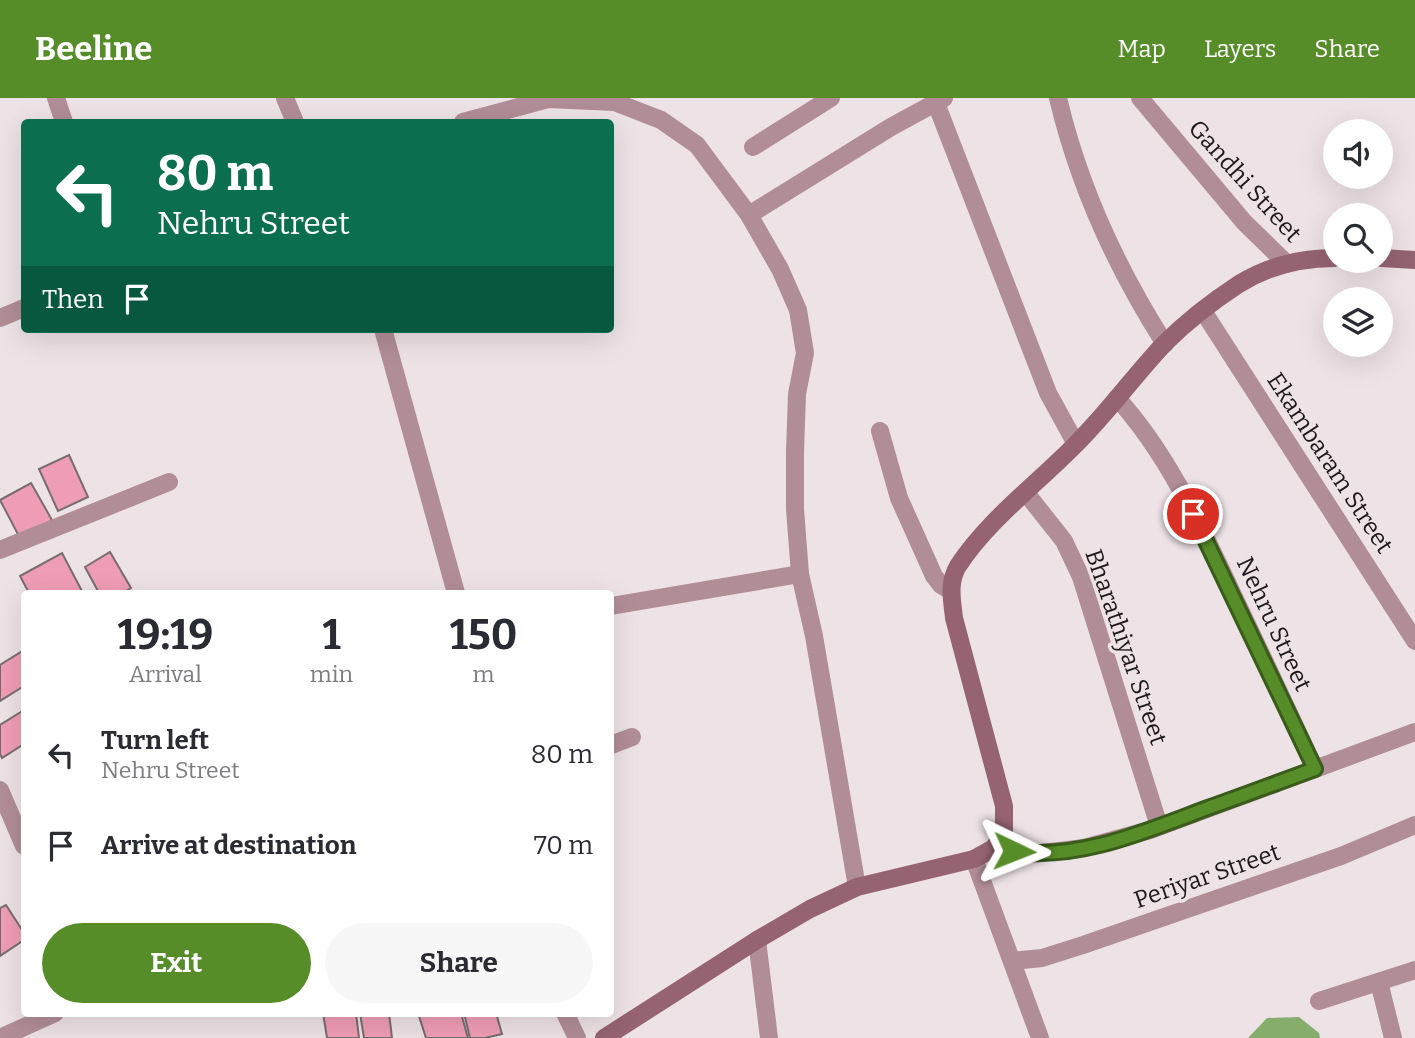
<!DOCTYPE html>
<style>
body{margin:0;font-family:Bitter,serif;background:#f7f7f7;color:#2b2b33;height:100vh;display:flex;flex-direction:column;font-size:26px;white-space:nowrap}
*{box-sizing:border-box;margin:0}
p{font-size:23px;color:#7c7c81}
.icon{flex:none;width:38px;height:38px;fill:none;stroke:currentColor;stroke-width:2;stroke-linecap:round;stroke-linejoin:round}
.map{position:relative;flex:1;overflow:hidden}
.sheet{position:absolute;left:21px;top:492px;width:593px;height:427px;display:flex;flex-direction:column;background:#fff;border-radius:7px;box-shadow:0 7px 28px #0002}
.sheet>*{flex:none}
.guide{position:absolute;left:21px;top:21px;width:593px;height:214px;border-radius:7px;box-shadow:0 7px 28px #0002;background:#0b6e4f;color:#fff;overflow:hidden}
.fabs{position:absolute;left:1323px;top:21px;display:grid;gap:14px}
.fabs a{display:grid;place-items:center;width:70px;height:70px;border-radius:50%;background:#fff;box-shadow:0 7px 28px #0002;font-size:35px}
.pin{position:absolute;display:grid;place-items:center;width:60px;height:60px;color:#fff;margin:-30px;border:4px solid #fff;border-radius:50%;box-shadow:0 2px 7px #0007}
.me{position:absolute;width:77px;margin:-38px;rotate:92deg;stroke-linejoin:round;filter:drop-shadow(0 0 5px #0008)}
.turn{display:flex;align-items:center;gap:24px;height:147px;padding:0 21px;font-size:32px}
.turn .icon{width:91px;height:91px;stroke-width:2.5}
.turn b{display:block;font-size:49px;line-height:60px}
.then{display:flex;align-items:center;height:66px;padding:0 21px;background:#0003;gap:14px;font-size:26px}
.eta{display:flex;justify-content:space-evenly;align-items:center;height:119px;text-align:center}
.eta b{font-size:42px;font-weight:700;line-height:49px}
.cta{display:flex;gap:14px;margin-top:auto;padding:14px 21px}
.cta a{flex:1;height:80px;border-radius:42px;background:#578d28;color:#fff;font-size:28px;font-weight:700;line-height:80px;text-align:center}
.cta a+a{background:#f7f7f7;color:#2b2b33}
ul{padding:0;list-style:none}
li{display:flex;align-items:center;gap:21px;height:91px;padding:0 21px}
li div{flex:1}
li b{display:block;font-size:26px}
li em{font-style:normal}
header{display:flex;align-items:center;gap:42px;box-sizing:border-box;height:98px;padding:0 35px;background:#578d28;color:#fff}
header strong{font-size:33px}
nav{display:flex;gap:38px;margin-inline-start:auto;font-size:24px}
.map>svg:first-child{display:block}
.water{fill:#86ad6c}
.building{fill:#ef9db5;stroke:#776d70;stroke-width:2}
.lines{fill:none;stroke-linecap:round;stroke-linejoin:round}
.street{stroke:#b18d97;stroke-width:18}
.secondary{stroke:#956371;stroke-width:18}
.route-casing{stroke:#395c1a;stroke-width:18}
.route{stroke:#578d28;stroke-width:12}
.labels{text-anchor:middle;stroke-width:7;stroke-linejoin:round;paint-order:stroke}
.street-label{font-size:24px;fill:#1c1819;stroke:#ede2e5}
</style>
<header>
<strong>Beeline</strong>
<nav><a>Map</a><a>Layers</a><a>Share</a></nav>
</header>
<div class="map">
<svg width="1415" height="940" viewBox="0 0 1415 940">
<rect width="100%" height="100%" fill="#ede2e5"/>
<path class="water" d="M1299,919L1319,935L1320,940H1248L1267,920Z"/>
<g class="building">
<path d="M69,357L88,399L58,413L39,371Z"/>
<path d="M31,385L52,422L20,440L0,402Z"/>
<path d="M110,454L131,490L123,495H99L85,469Z"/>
<path d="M62,455L83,495H29L20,478Z"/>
<path d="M24,552V588L0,603V567Z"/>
<path d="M24,612V646L2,660L0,656V627Z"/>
<path d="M6,807L24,835V842L0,858V810Z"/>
<path d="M323,915H356L359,940H327Z"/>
<path d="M360,915H389L392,940H364Z"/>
<path d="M418,915H461L468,940H426Z"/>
<path d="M464,915H496L502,936L485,940H470Z"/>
</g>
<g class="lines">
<g class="street">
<path d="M56,0L64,24"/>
<path d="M285,0L295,24"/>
<path d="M934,0L1048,295L1076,346"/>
<path d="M1058,0C1079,89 1116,169 1165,246"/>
<path d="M1140,0L1244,124L1287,166"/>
<path d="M463,24L548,1L615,4L661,22L697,47L749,117L780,171L798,212L805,255L797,296L795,354V411L800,476L814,538L857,789"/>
<path d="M753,49L831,0"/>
<path d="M749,117L891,29L944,0"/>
<path d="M1203,213L1415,543"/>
<path d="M0,220L24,210"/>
<path d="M383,231L456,495"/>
<path d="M1117,300C1168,356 1201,429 1233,497C1261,555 1288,613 1315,671"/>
<path d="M880,333L899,400L934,478L941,487L951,493"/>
<path d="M1026,395L1064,443L1081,479L1159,728"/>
<path d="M0,452L169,384"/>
<path d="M611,508L800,476"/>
<path d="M611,647L632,639"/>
<path d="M0,692L24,748"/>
<path d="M994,750L1033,756L1084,750L1150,732L1415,634"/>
<path d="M974,761L1040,940"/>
<path d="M757,842L769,940"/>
<path d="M1012,863L1042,860L1083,847L1341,758L1415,727"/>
<path d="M1379,884L1393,940"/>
<path d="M1319,903L1415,872"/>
<path d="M565,915L577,940"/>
<path d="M0,940L55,915"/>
</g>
<g class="secondary">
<path d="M1381,160L1415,162"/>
<path d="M604,940L757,842L810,811L857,789L974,761L994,750L1004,732V708L954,520C952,501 948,485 958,468C989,421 1037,386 1076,346C1108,314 1134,278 1164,246C1186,224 1213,203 1239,186C1268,168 1301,160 1335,160"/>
</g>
</g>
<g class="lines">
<defs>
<path id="route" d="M1014,753C1077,763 1146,733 1205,711C1242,698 1279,684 1315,671L1193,416"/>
</defs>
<use href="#route" class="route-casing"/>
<use href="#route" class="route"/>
</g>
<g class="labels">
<g class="street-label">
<text transform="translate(1245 83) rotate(48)" y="8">Gandhi Street</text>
<text transform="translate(1330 365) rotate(57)" y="8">Ekambaram Street</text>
<text transform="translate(1274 526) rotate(65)" y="8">Nehru Street</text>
<text transform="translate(1126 549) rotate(71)" y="8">Bharathiyar Street</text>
<text transform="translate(1207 778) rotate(-19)" y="8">Periyar Street</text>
</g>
</g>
</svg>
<div class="fabs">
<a><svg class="icon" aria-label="sound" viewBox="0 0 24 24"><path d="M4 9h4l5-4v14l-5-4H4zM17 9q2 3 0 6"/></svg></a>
<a><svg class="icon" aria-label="search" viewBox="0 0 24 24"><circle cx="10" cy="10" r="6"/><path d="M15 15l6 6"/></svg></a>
<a><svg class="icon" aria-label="layers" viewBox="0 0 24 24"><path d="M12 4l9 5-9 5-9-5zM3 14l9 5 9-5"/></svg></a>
</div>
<div class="pin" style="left:1193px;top:416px;background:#d93025"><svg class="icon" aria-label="arrive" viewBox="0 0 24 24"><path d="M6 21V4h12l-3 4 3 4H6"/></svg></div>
<svg class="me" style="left:1014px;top:753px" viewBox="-20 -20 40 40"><path d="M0-17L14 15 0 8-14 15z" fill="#578d28" stroke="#fff" stroke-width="4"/></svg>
<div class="guide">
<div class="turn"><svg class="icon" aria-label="left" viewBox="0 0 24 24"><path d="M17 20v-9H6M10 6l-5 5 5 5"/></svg><div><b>80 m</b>Nehru Street</div></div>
<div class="then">Then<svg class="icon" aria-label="arrive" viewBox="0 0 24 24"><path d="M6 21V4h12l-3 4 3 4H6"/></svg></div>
</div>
<section class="sheet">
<div class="eta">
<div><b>19:19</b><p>Arrival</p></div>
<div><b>1</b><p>min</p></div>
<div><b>150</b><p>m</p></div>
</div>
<ul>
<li><svg class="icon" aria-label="left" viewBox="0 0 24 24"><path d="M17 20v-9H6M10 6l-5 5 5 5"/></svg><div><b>Turn left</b><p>Nehru Street</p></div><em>80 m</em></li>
<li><svg class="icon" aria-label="arrive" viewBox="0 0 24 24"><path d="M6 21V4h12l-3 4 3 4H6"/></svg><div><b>Arrive at destination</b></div><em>70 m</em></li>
</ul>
<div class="cta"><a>Exit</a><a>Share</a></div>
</section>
</div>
